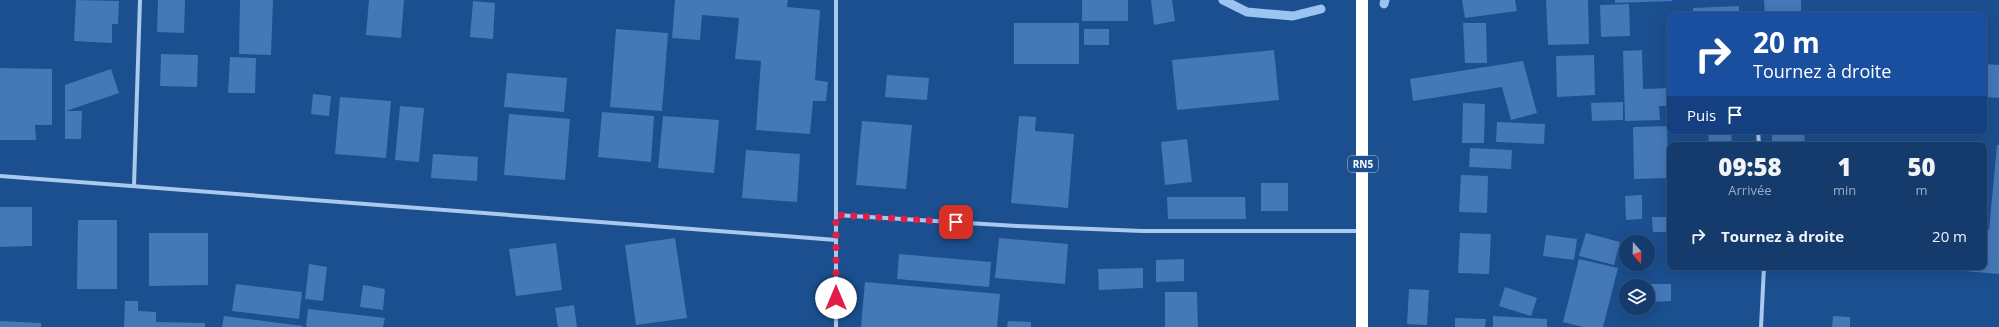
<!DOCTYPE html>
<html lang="fr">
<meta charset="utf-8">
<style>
body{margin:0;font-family:"Open Sans",sans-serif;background:#214673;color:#f1f3f6;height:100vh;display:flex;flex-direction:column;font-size:15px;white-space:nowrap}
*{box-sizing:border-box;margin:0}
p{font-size:13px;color:#9dadc1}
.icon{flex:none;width:22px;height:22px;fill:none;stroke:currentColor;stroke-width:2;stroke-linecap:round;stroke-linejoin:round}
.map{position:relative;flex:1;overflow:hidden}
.panel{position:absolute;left:1667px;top:142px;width:320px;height:128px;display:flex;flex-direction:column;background:#143b6b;border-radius:8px;box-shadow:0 4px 16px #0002,0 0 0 1px #33557e}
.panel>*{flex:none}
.banner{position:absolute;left:1667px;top:12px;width:320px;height:122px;border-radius:8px;box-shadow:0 4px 16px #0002,0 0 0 1px #33557e;background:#1a4fa0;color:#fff;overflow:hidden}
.needle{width:26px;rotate:160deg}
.buttons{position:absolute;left:1619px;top:235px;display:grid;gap:8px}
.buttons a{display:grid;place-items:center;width:36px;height:36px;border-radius:50%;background:#143b6b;box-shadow:0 4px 16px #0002,0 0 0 1px #33557e;font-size:20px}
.pin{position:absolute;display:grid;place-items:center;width:34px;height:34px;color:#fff;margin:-17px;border-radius:8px;box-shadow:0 2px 6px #0006}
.me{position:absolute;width:44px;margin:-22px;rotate:0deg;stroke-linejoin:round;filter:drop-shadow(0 0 3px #0008)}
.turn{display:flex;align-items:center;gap:14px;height:84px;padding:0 20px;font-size:18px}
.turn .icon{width:52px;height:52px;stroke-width:2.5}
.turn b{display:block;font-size:28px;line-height:34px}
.then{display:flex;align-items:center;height:38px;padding:0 20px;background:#0003;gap:8px;font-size:15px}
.eta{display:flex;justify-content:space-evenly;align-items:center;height:68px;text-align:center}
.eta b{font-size:24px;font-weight:800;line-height:28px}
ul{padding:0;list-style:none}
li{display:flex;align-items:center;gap:12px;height:52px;padding:0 20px}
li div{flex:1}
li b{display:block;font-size:15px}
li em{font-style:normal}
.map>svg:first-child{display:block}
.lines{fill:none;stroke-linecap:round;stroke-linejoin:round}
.stream{stroke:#9cc4f0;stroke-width:9}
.building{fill:#4478b7}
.street{stroke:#a9c9ee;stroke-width:4}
.highway{stroke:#fff;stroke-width:12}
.route{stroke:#e11d48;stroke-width:7;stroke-dasharray:0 12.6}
.labels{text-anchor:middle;stroke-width:3;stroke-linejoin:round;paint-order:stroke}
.shield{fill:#1b4f8f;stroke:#bbcadd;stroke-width:1}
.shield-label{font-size:10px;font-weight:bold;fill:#fff}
</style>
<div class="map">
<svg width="1999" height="327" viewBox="0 0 1999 327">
<rect width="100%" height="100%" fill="#1b4f8f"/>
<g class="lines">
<g class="stream">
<path d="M1223,0L1247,12L1293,16L1321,9"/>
<path d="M1384,4L1385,0"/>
</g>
</g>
<g class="building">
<path d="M76,0L119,1L118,24H112V43L74,41Z"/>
<path d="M158,0H185L184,33L157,32Z"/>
<path d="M240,0H273L271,55L239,54Z"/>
<path d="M369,0H404L401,38L366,35Z"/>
<path d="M675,0H788L787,7L820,10L815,80L828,82L826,101H813L810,134L756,130L761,61L735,59L739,18L702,15L700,40L672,38Z"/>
<rect x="1082" y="0" width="46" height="21"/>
<path d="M1151,0H1172L1175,21L1154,25Z"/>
<path d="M1462,0H1515L1517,11L1465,18Z"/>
<path d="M1546,0H1588L1589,44L1548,45Z"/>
<path d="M1615,0H1672V1L1615,3Z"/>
<path d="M1764,0H1801V15H1765Z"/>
<path d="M473,1L495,3L493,39L470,37Z"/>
<path d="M1629,4L1630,36L1601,37L1600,5Z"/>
<path d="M1739,6V15H1693V8Z"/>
<rect x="1014" y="23" width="65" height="41"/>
<path d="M1463,23H1486L1487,63H1465Z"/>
<path d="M616,29L668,33L662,111L610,107Z"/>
<rect x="1084" y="29" width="25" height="16"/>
<path d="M1274,50L1279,100L1177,110L1172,60Z"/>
<path d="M1642,50L1643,89L1670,88V106H1659L1660,120L1625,121L1623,51Z"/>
<path d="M161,54L198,55L197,87L160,86Z"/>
<path d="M1594,55L1595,95L1557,97L1556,56Z"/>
<path d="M230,57L256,58L255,93H228Z"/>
<path d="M1523,61L1537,113L1511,120L1502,87L1413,101L1410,79Z"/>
<path d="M1984,64L1999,65V98L1984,97Z"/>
<path d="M0,68L52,69V125H35L36,140H0Z"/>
<path d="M111,69L119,93L66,111H82L81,139H65V85Z"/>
<path d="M507,73L567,78L564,112L504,107Z"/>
<path d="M887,75L929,78L927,100L885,97Z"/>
<path d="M313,94L331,96L329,116L311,114Z"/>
<path d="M340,97L391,101L386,158L335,154Z"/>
<path d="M1623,102V120L1592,121L1591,103Z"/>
<path d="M1463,103L1485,104L1484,143H1462Z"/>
<path d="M400,106L424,108L419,162L395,160Z"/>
<path d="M602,112L654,116L651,162L598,157Z"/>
<path d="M509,114L570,119L565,180L504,175Z"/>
<path d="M663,116L719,120L714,173L658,168Z"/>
<path d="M1019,116L1036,117L1035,131L1074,134L1068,208L1011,203Z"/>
<path d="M862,121L912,125L906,189L856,185Z"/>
<path d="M1497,122L1545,124L1544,144L1496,142Z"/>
<path d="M1667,126L1668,178L1634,179L1633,127Z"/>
<path d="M1708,131H1731L1732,145H1709Z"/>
<path d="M1772,131H1804L1805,145H1772Z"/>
<path d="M1187,139L1192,182L1165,185L1161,142Z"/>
<path d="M1997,145H1999V274L1929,268L1984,267V229L1989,230Z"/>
<path d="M1470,148L1512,150L1511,169L1469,167Z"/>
<path d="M746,150L800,154L797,202L742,198Z"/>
<path d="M433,154L478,157L477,181L431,178Z"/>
<path d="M1461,175L1488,176L1487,213L1459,212Z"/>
<rect x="1261" y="183" width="27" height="28"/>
<path d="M1642,195V219L1626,220L1625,196Z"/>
<path d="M1167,197H1245L1246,219H1168Z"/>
<path d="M0,207H32V246L0,247Z"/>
<path d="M1652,217H1670V232H1653Z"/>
<path d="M78,220H117V289H77Z"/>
<path d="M149,233H208V285L149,286Z"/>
<path d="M1460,233L1491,234L1489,274L1458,273Z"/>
<path d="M1586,233L1620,242L1614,265L1579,256Z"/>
<path d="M1546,235L1577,239L1574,260L1543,256Z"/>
<path d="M675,238L687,318L636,325L625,245Z"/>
<path d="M999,238L1068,244L1065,284L995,278Z"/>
<path d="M556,243L562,290L516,296L509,249Z"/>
<path d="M899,254L991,262L989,287L897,279Z"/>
<path d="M1184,259V281L1156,282V260Z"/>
<path d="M1579,259L1618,268L1603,327H1583L1563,322Z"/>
<path d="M309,264L327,267L323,301L305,299Z"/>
<path d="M1143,268V288L1099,290L1098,269Z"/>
<path d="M865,282L1000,294L997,327H861Z"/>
<path d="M236,284L302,292L299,319L232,311Z"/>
<path d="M1651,284H1671V301L1651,302Z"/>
<path d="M363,285L385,289L383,310L360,307Z"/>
<path d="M1505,287L1537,298L1531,316L1499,306Z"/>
<path d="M1409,289L1429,290L1427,325L1407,324Z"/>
<path d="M1165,292H1197L1198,327H1165Z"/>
<path d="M125,301H138V311L156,312V322L205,323V327H124Z"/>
<path d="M574,305L577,327H558L555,308Z"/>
<path d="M308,309L385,318L383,327H306Z"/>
<path d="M224,316L303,326V327H222Z"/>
<path d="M1493,316L1547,319V327H1493Z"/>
<path d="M1833,316L1850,317V327H1832Z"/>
<path d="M1455,318L1486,319L1485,327H1455Z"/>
<path d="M0,321L41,323V327H0Z"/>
<path d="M1008,321L1031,322V327H1007Z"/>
</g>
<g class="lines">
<g class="street">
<path d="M836,0V240"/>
<path d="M1758,131L1759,145"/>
<path d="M0,176L836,240V327"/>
<path d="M134,185L140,0"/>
<path d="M836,215L1017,226L1142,231H1361"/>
<path d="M1761,327L1764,267"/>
</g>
<path class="highway" d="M1362,327V0"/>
</g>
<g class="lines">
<path class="route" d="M836,298V215L956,222"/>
</g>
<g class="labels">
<rect class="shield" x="1348" y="156" width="30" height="16" rx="3"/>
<g class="shield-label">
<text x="1363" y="168">RN5</text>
</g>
</g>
</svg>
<div class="buttons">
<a><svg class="needle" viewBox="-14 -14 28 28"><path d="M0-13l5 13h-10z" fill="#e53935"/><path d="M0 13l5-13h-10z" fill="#9dadc1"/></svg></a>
<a><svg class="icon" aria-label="layers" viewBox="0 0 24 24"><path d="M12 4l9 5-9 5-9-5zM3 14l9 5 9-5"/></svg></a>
</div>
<div class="pin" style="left:956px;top:222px;background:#d93025"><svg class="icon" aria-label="arrive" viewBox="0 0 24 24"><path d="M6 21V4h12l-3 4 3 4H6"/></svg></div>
<svg class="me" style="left:836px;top:298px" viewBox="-20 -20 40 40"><circle r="19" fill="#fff"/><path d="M0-13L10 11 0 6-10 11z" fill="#e11d48"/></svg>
<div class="banner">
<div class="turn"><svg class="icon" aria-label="right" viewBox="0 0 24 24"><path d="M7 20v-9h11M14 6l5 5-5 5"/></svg><div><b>20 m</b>Tournez à droite</div></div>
<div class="then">Puis<svg class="icon" aria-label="arrive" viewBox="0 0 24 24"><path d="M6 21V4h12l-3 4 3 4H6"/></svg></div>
</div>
<section class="panel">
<div class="eta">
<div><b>09:58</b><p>Arrivée</p></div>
<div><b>1</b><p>min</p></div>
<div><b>50</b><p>m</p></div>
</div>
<ul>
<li><svg class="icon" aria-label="right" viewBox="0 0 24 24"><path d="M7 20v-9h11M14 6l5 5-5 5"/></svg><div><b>Tournez à droite</b></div><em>20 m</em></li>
</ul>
</section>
</div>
